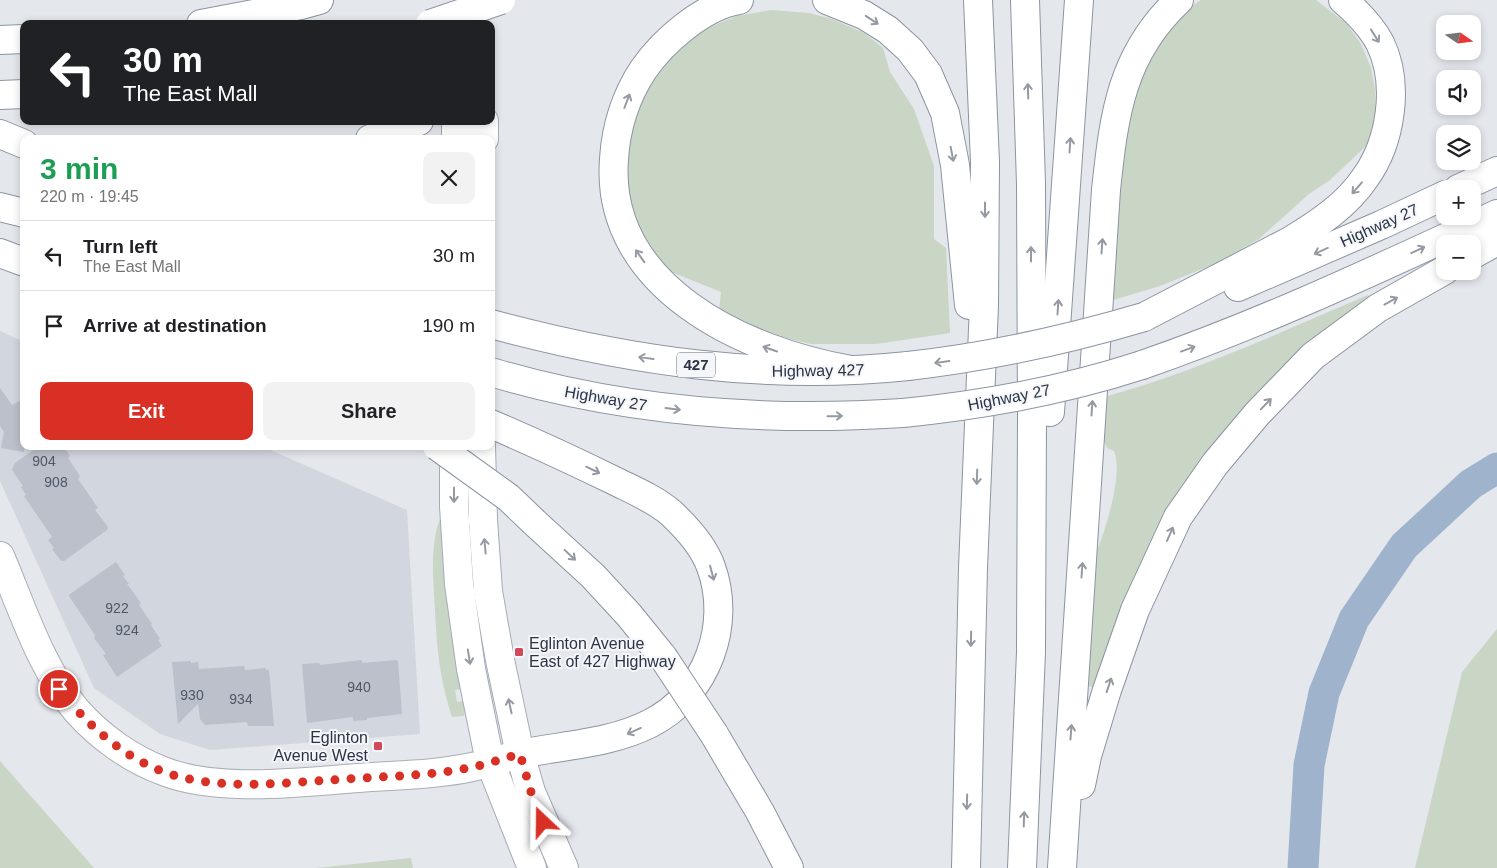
<!DOCTYPE html>
<meta charset="utf-8">
<style>
body{margin:0;font-family:Arial,sans-serif;background:#f2f2f2;color:#202124;height:100vh;display:flex;flex-direction:column;font-size:19px;white-space:nowrap}
*{box-sizing:border-box;margin:0}
p{font-size:16px;color:#757577}
.icon{flex:none;width:28px;height:28px;fill:none;stroke:currentColor;stroke-width:2;stroke-linecap:round;stroke-linejoin:round}
.map{position:relative;flex:1;overflow:hidden}
.sheet{position:absolute;left:20px;top:135px;width:475px;height:315px;display:flex;flex-direction:column;background:#fff;border-radius:10px;box-shadow:0 2px 8px #0003}
.sheet>*{flex:none}
.banner{position:absolute;left:20px;top:20px;width:475px;height:105px;border-radius:10px;box-shadow:0 2px 8px #0003;background:#202124;color:#fff;overflow:hidden}
.needle{width:32px;rotate:104deg}
.buttons{position:absolute;left:1436px;top:15px;display:grid;gap:10px}
.buttons a{display:grid;place-items:center;width:45px;height:45px;border-radius:10px;background:#fff;box-shadow:0 2px 8px #0003;font-size:25px}
.pin{position:absolute;display:grid;place-items:center;width:42px;height:42px;color:#fff;margin:-21px;border:2px solid #fff;border-radius:50%;box-shadow:0 1px 5px #0007}
.me{position:absolute;width:55px;margin:-28px;rotate:337deg;stroke-linejoin:round;filter:drop-shadow(0 0 4px #0008)}
.turn{display:flex;align-items:center;gap:18px;height:105px;padding:0 20px;font-size:22px}
.turn .icon{width:65px;height:65px;stroke-width:2.5}
.turn b{display:block;font-size:35px;line-height:42px}
.round{display:grid;place-items:center;flex:none;width:52px;height:52px;border-radius:10px;background:#f2f2f2}
.head{display:flex;align-items:center;justify-content:space-between;height:85px;padding:0 20px}
h1{font-size:30px;font-weight:800;line-height:38px;color:#1e9e55}
.cta{display:flex;gap:10px;margin-top:auto;padding:10px 20px}
.cta a{flex:1;height:58px;border-radius:10px;background:#d93025;color:#fff;font-size:20px;font-weight:800;line-height:58px;text-align:center}
.cta a+a{background:#f2f2f2;color:#202124}
ul{padding:0;list-style:none}
li{display:flex;align-items:center;gap:15px;height:70px;padding:0 20px;border-top:1px solid #e0e0e0}
li div{flex:1}
li b{display:block;font-size:19px}
li em{font-style:normal}
.map>svg:first-child{display:block}
.built{fill:#d2d6de}
.green{fill:#c9d6c5}
.lines{fill:none;stroke-linecap:round;stroke-linejoin:round}
.river{stroke:#9fb4cc;stroke-width:31}
.building{fill:#bbc0ca}
.secondary-casing{stroke:#a9aeb7;stroke-width:30}
.primary-casing{stroke:#a3abb8;stroke-width:30}
.highway-casing{stroke:#8b94a3;stroke-width:30}
.secondary{stroke:#fff;stroke-width:28}
.primary{stroke:#fff;stroke-width:28}
.highway{stroke:#fff;stroke-width:28}
.highway-bridge-casing{stroke:#8b94a3;stroke-width:30;stroke-linecap:butt}
.highway-bridge{stroke:#fff;stroke-width:28}
.oneway{stroke:#959aa2}
.route{stroke:#d93025;stroke-width:9;stroke-dasharray:0 16.2}
.poi-dot{fill:#d1495b;stroke:#f4f6f9;stroke-width:2}
.labels{text-anchor:middle;stroke-width:4;stroke-linejoin:round;paint-order:stroke}
.number-label{font-size:14px;fill:#4f5766}
.shield{fill:#f4f6f9;stroke:#676e7b;stroke-width:1}
.shield-label{font-size:15px;font-weight:bold;fill:#2b3445}
.street-label{font-size:16px;fill:#2b3445;stroke:#f4f6f9}
.poi-label{font-size:16px;fill:#2b3445;stroke:#f4f6f9;text-anchor:start}
</style>
<div class="map">
<svg width="1497" height="868" viewBox="0 0 1497 868">
<rect width="100%" height="100%" fill="#e4e7ec"/>
<path class="built" d="M0,331L24,342V446H261L407,510L420,734L210,750L160,734L94,688L0,481Z"/>
<g class="green">
<path d="M1201,0H1316L1346,23L1361,44L1371,68L1375,90L1376,119L1370,140L1364,148L1330,180L1309,194L1259,239L1217,263L1160,286L1110,301L1127,113L1157,41L1184,11Z"/>
<path d="M771,10L809,13L832,19L864,33L883,48L890,72L914,109L934,166V239L946,248L950,333L876,344H811L773,335L719,311L721,292L664,269L647,245L626,191L625,157L638,102L660,69L680,46L707,28L737,16Z"/>
<path d="M1368,295L1374,301L1258,394L1096,688L1084,685L1093,560C1104,536 1124,475 1114,451L1107,448L1101,433L1104,397C1195,372 1281,332 1368,295Z"/>
<path d="M443,508L461,689L455,690L457,702L463,701L465,710L464,716L452,717C440,679 437,651 435,611C434,587 431,562 435,538C436,528 441,518 443,508Z"/>
<path d="M1497,629V868H1415L1462,672Z"/>
<path d="M0,761L94,868H0Z"/>
<path d="M411,858L413,868H316Z"/>
</g>
<g class="lines">
<path class="river" d="M1303,868L1309,765L1324,693L1354,619L1404,546L1471,484L1497,468"/>
</g>
<g class="building">
<path d="M0,388L12,405L19,401L24,408V452L1,448L4,432L0,426Z"/>
<path d="M39,446H63L70,456L68,458L80,476L78,479L98,508L95,510L108,527L107,530L64,561H61L52,549L54,548L48,540L52,537L24,496L26,495L21,487L23,486L12,470L15,463Z"/>
<path d="M116,562L125,575L123,576L129,584H127L141,603L139,605L152,624L151,625L160,639L158,640L162,646L117,677L103,655L106,654L94,638L95,635L69,596L70,594Z"/>
<path d="M362,660V663L396,660L398,661L402,714L367,718V720L353,721V717L307,723L302,664L319,663L320,665Z"/>
<path d="M191,661V663L198,662L199,669L244,666L245,670L266,668V670H269L274,726H248L247,722L205,725L200,719L198,704L178,724L172,662Z"/>
</g>
<g class="lines">
<defs>
<path id="secondary" d="M0,556C21,605 42,671 77,711C100,737 131,759 163,771C218,793 301,782 359,778C397,775 435,775 472,767C488,764 504,758 520,754"/>
<g id="primary">
<path d="M456,139V121"/>
<path d="M484,139V121"/>
<path d="M454,446V506L459,584L471,669L490,762L532,868"/>
<path d="M481,446L483,520L488,591L500,660L520,754L531,792L564,868"/>
</g>
<g id="highway">
<path d="M739,0C703,6 663,41 643,70C626,96 616,127 614,159C604,287 745,352 851,370"/>
<path d="M827,0L864,15L888,30L910,50L928,74L945,113L955,165L969,305"/>
<path d="M201,24L301,5L319,0"/>
<path d="M0,40L24,39"/>
<path d="M0,95L24,94"/>
<path d="M0,134L24,144"/>
<path d="M370,139L419,121"/>
<path d="M1458,189L1497,171"/>
<path d="M0,207L24,213"/>
<path d="M0,253L24,262"/>
<path d="M1472,255L1497,241"/>
<path d="M1238,287L1381,225L1445,195"/>
<path d="M1144,317L1290,241C1318,224 1347,205 1365,178C1391,142 1400,84 1380,43C1371,26 1358,13 1343,0"/>
<path d="M491,324C628,361 766,381 908,366"/>
<path d="M1142,365C1264,323 1380,268 1497,214"/>
<path d="M491,372C625,412 764,422 903,413"/>
<path d="M1050,412L1079,0"/>
<path d="M491,424C533,442 574,461 615,481C633,490 655,499 671,513C686,527 704,547 711,567C732,625 707,694 651,723C610,744 565,745 520,754"/>
<path d="M534,522L593,576L629,615L663,657"/>
<path d="M714,734L760,812L789,868"/>
<path d="M1081,785L1087,756L1107,690L1135,610L1178,517L1215,464L1257,414L1313,356L1378,308L1445,270"/>
<path d="M966,868L973,568L984,305L985,162L978,0"/>
<path d="M1022,868L1031,652L1032,418L1031,184L1025,0"/>
<path d="M1062,868L1106,190C1114,115 1121,54 1179,0"/>
</g>
</defs>
<use href="#secondary" class="secondary-casing"/>
<use href="#primary" class="primary-casing"/>
<use href="#highway" class="highway-casing"/>
<use href="#secondary" class="secondary"/>
<use href="#primary" class="primary"/>
<use href="#highway" class="highway"/>
<defs>
<g id="highway-bridge">
<path d="M430,24L501,0"/>
<path d="M908,366C988,357 1066,340 1144,317"/>
<path d="M903,413C984,405 1065,390 1142,365"/>
<path d="M437,446L509,498L534,522"/>
<path d="M663,657L714,734"/>
</g>
</defs>
<use href="#highway-bridge" class="highway-bridge-casing"/>
<use href="#highway-bridge" class="highway-bridge"/>
</g>
<defs><path id="oneway-shaft" d="M-6 0H5M1.5-3L5.5 0L1.5 3" fill="none" stroke-width="1.6" stroke-linecap="round" stroke-linejoin="round" transform="scale(1.25)"/></defs>
<g class="oneway">
<use href="#oneway-shaft" transform="translate(872 20) rotate(33)"/>
<use href="#oneway-shaft" transform="translate(1375 36) rotate(58)"/>
<use href="#oneway-shaft" transform="translate(1028 91) rotate(-92)"/>
<use href="#oneway-shaft" transform="translate(627 101) rotate(-69)"/>
<use href="#oneway-shaft" transform="translate(1070 145) rotate(-86)"/>
<use href="#oneway-shaft" transform="translate(952 154) rotate(79)"/>
<use href="#oneway-shaft" transform="translate(1357 188) rotate(131)"/>
<use href="#oneway-shaft" transform="translate(985 210) rotate(90)"/>
<use href="#oneway-shaft" transform="translate(1102 246) rotate(-86)"/>
<use href="#oneway-shaft" transform="translate(1418 250) rotate(-25)"/>
<use href="#oneway-shaft" transform="translate(1321 251) rotate(156)"/>
<use href="#oneway-shaft" transform="translate(1031 254) rotate(-90)"/>
<use href="#oneway-shaft" transform="translate(640 256) rotate(-125)"/>
<use href="#oneway-shaft" transform="translate(1391 301) rotate(-29)"/>
<use href="#oneway-shaft" transform="translate(1058 307) rotate(-86)"/>
<use href="#oneway-shaft" transform="translate(770 349) rotate(-161)"/>
<use href="#oneway-shaft" transform="translate(1188 349) rotate(-20)"/>
<use href="#oneway-shaft" transform="translate(646 358) rotate(-172)"/>
<use href="#oneway-shaft" transform="translate(942 362) rotate(172)"/>
<use href="#oneway-shaft" transform="translate(1266 404) rotate(-46)"/>
<use href="#oneway-shaft" transform="translate(1092 408) rotate(-86)"/>
<use href="#oneway-shaft" transform="translate(673 409) rotate(7)"/>
<use href="#oneway-shaft" transform="translate(835 416) rotate(-1)"/>
<use href="#oneway-shaft" transform="translate(593 470) rotate(26)"/>
<use href="#oneway-shaft" transform="translate(977 477) rotate(92)"/>
<use href="#oneway-shaft" transform="translate(454 495) rotate(90)"/>
<use href="#oneway-shaft" transform="translate(1170 534) rotate(-66)"/>
<use href="#oneway-shaft" transform="translate(485 546) rotate(-95)"/>
<use href="#oneway-shaft" transform="translate(570 555) rotate(43)"/>
<use href="#oneway-shaft" transform="translate(1082 570) rotate(-86)"/>
<use href="#oneway-shaft" transform="translate(712 573) rotate(75)"/>
<use href="#oneway-shaft" transform="translate(971 639) rotate(91)"/>
<use href="#oneway-shaft" transform="translate(469 657) rotate(81)"/>
<use href="#oneway-shaft" transform="translate(1109 685) rotate(-72)"/>
<use href="#oneway-shaft" transform="translate(510 706) rotate(-102)"/>
<use href="#oneway-shaft" transform="translate(634 731) rotate(156)"/>
<use href="#oneway-shaft" transform="translate(1071 732) rotate(-86)"/>
<use href="#oneway-shaft" transform="translate(967 802) rotate(91)"/>
<use href="#oneway-shaft" transform="translate(1024 819) rotate(-88)"/>
</g>
<g class="lines">
<path class="route" d="M59,689C87,724 121,756 164,772C217,791 278,783 333,780C379,776 427,777 473,767C488,764 504,758 520,754L531,792L543,822"/>
</g>
<g class="poi-dot">
<rect x="514" y="647" width="10" height="10" rx="2.5"/>
<rect x="373" y="741" width="10" height="10" rx="2.5"/>
</g>
<g class="labels">
<g class="number-label">
<text x="44" y="466">904</text>
<text x="56" y="487">908</text>
<text x="117" y="613">922</text>
<text x="127" y="635">924</text>
<text x="359" y="692">940</text>
<text x="192" y="700">930</text>
<text x="241" y="704">934</text>
</g>
<rect class="shield" x="677" y="352.5" width="38" height="25" rx="4"/>
<g class="shield-label">
<text x="696" y="370">427</text>
</g>
<g class="street-label">
<text transform="translate(1379 225) rotate(-24)" y="6">Highway 27</text>
<text transform="translate(818 370) rotate(-1)" y="6">Highway 427</text>
<text transform="translate(1009 397) rotate(-11)" y="6">Highway 27</text>
<text transform="translate(606 398) rotate(10)" y="6">Highway 27</text>
</g>
<g class="poi-label">
<text x="529" y="649">Eglinton Avenue<tspan x="529" dy="18">East of 427 Highway</tspan></text>
<text x="368" y="743" text-anchor="end">Eglinton<tspan x="368" dy="18">Avenue West</tspan></text>
</g>
</g>
</svg>
<div class="buttons">
<a><svg class="needle" viewBox="-14 -14 28 28"><path d="M0-13l5 13h-10z" fill="#e53935"/><path d="M0 13l5-13h-10z" fill="#757577"/></svg></a>
<a><svg class="icon" aria-label="sound" viewBox="0 0 24 24"><path d="M4 9h4l5-4v14l-5-4H4zM17 9q2 3 0 6"/></svg></a>
<a><svg class="icon" aria-label="layers" viewBox="0 0 24 24"><path d="M12 4l9 5-9 5-9-5zM3 14l9 5 9-5"/></svg></a>
<a>+</a>
<a>−</a>
</div>
<div class="pin" style="left:59px;top:689px;background:#d93025"><svg class="icon" aria-label="arrive" viewBox="0 0 24 24"><path d="M6 21V4h12l-3 4 3 4H6"/></svg></div>
<svg class="me" style="left:543px;top:822px" viewBox="-20 -20 40 40"><path d="M0-17L14 15 0 8-14 15z" fill="#d93025" stroke="#fff" stroke-width="4"/></svg>
<div class="banner">
<div class="turn"><svg class="icon" aria-label="left" viewBox="0 0 24 24"><path d="M17 20v-9H6M10 6l-5 5 5 5"/></svg><div><b>30 m</b>The East Mall</div></div>
</div>
<section class="sheet">
<div class="head"><div><h1>3 min</h1><p>220 m · 19:45</p></div><a class="round"><svg class="icon" aria-label="close" viewBox="0 0 24 24"><path d="M6 6l12 12M18 6L6 18"/></svg></a></div>
<ul>
<li><svg class="icon" aria-label="left" viewBox="0 0 24 24"><path d="M17 20v-9H6M10 6l-5 5 5 5"/></svg><div><b>Turn left</b><p>The East Mall</p></div><em>30 m</em></li>
<li><svg class="icon" aria-label="arrive" viewBox="0 0 24 24"><path d="M6 21V4h12l-3 4 3 4H6"/></svg><div><b>Arrive at destination</b></div><em>190 m</em></li>
</ul>
<div class="cta"><a>Exit</a><a>Share</a></div>
</section>
</div>
